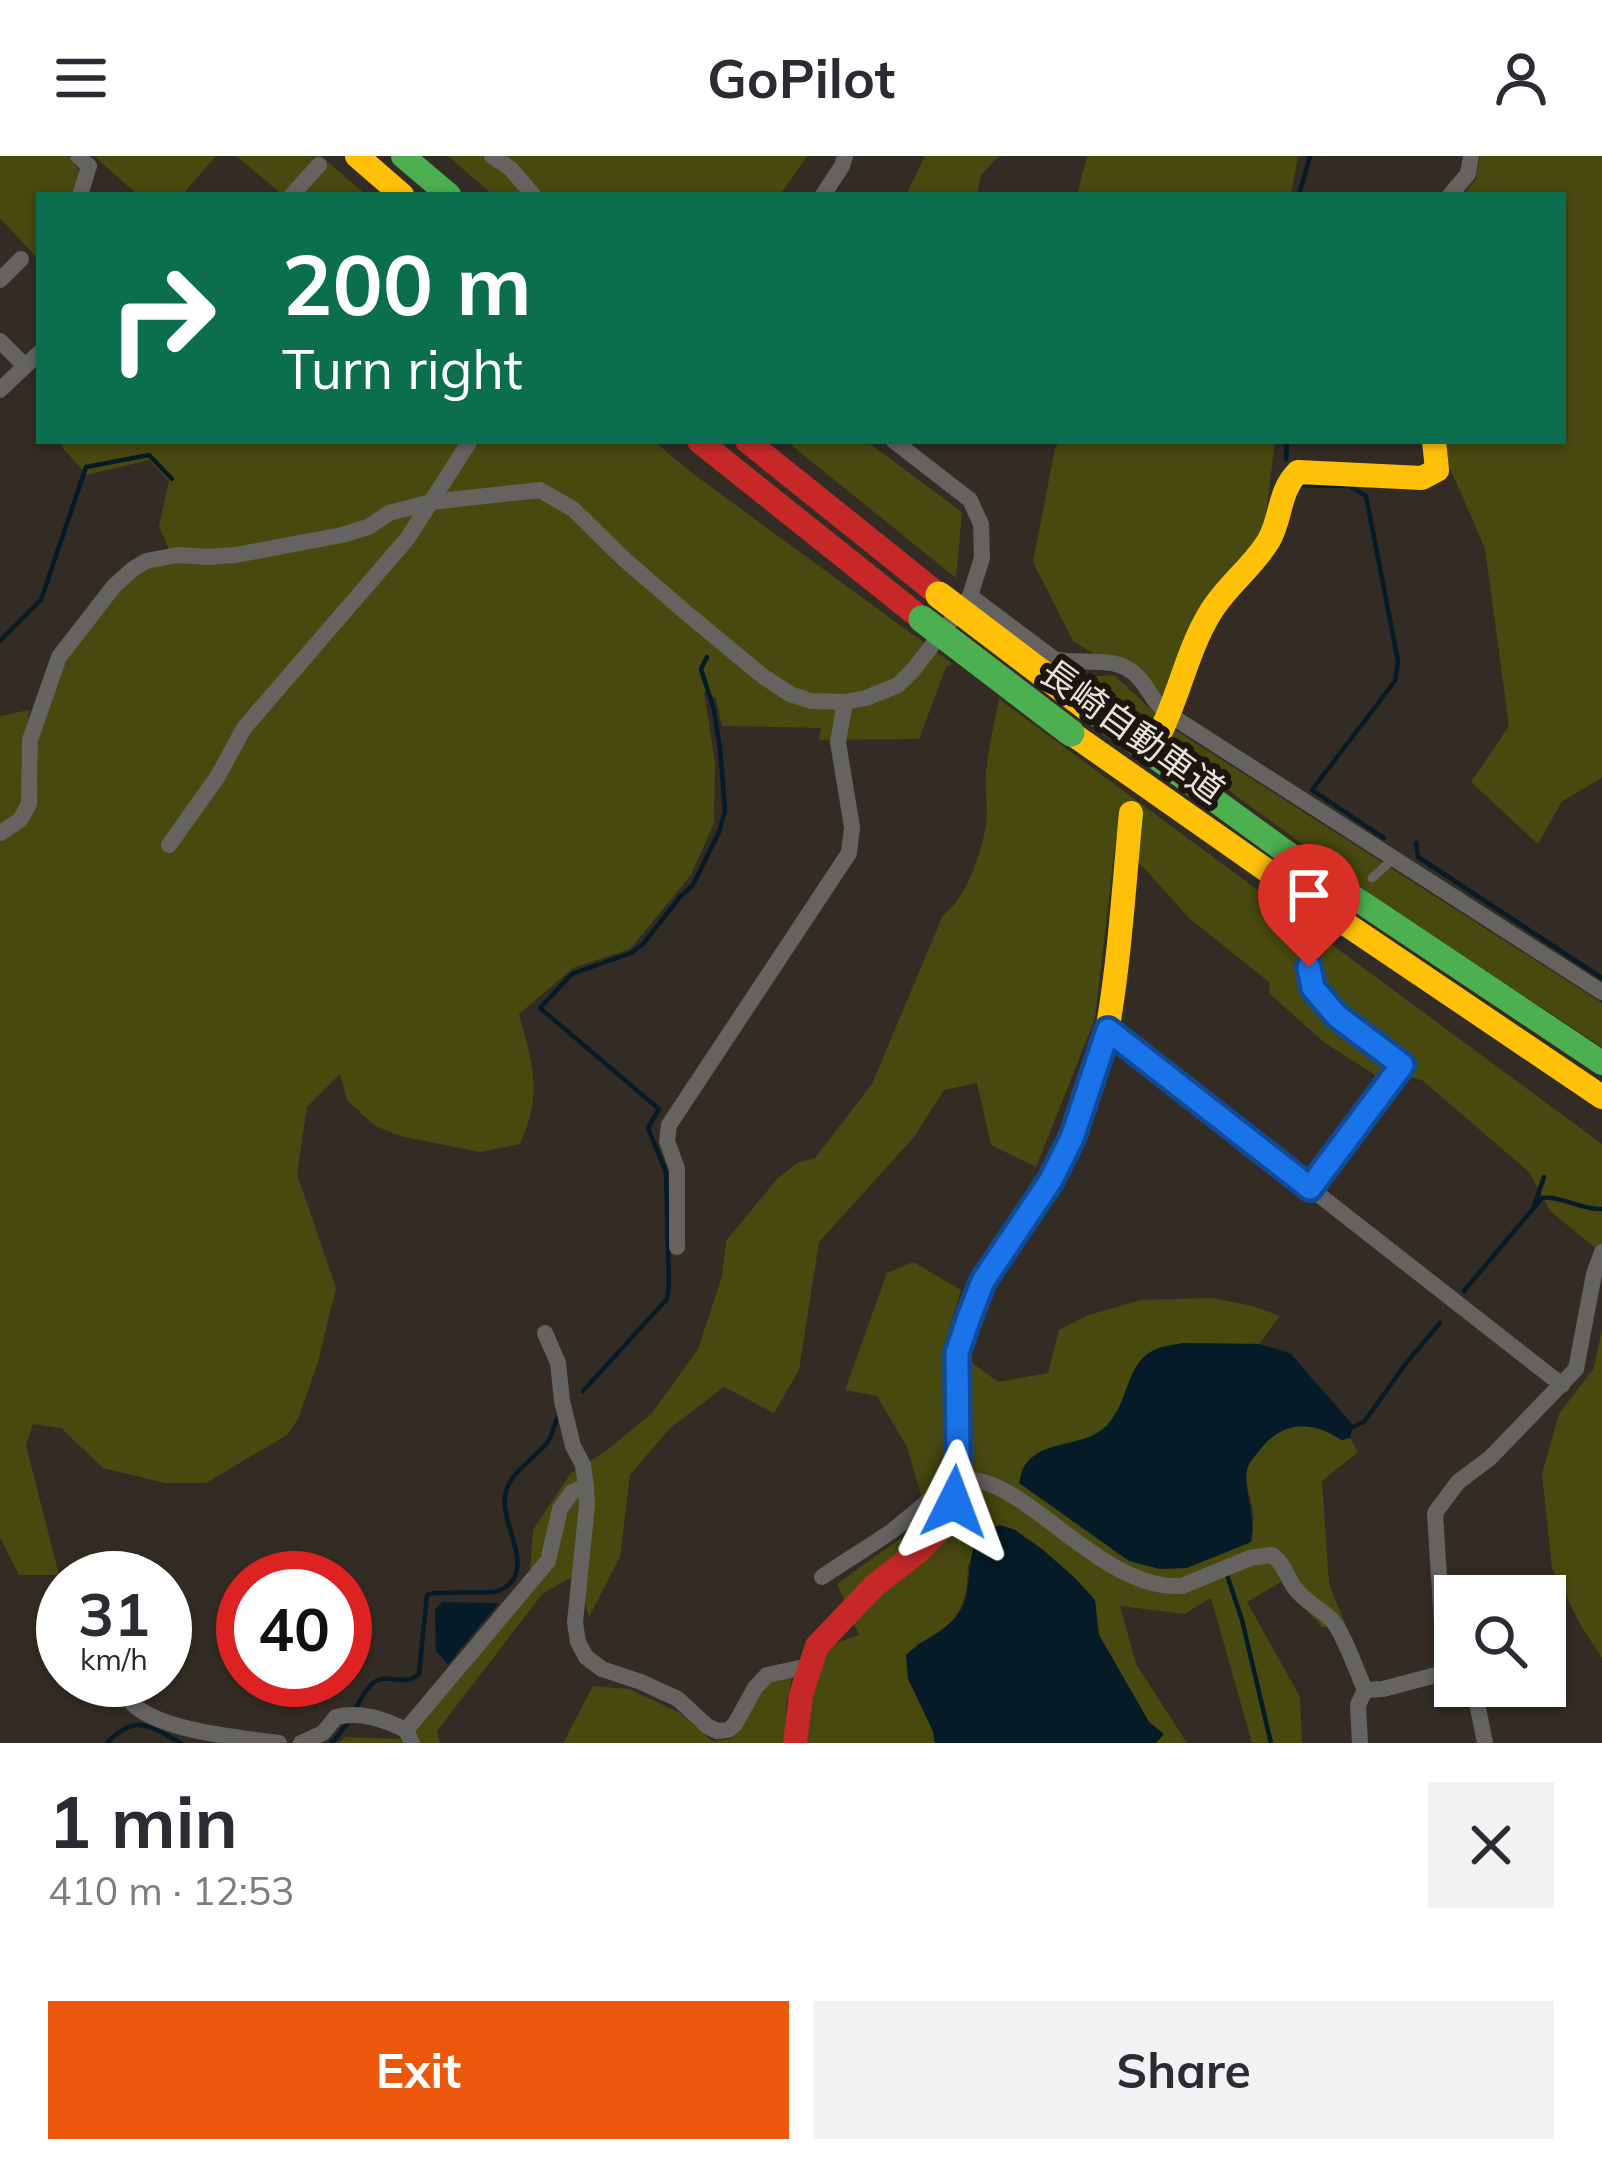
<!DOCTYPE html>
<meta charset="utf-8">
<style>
body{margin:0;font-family:Mulish,"Noto Sans JP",sans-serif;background:#f2f2f3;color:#2b2b33;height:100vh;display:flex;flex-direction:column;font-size:45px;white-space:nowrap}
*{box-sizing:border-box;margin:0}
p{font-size:39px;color:#7c7c81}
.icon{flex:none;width:66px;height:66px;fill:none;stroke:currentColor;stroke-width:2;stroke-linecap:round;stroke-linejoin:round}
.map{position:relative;height:1587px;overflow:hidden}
.side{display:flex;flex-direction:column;background:#fff;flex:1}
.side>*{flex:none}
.guide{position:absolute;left:36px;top:36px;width:1530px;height:252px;border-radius:0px;box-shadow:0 3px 9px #0004;background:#0b6e4f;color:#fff;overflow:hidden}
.tools{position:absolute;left:1434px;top:1419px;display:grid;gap:24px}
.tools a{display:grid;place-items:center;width:132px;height:132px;border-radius:0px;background:#fff;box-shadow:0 3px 9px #0004;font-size:60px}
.speed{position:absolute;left:36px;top:1395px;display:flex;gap:24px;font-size:60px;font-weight:700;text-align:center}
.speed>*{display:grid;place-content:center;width:156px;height:156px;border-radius:50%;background:#fff;box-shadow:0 3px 9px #0004;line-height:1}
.speed small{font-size:30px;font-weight:400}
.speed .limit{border:18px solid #d22;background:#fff;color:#111}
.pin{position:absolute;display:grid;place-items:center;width:102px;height:102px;color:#fff;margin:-123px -51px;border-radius:50% 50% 50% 0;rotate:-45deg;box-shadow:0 0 12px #0007}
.pin .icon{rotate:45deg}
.me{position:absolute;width:132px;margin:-66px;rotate:3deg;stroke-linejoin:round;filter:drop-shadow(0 0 9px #0008)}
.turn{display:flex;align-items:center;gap:42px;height:252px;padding:0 48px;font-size:54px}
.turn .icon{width:156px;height:156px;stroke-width:2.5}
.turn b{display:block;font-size:84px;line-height:102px}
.round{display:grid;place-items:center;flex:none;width:126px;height:126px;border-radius:0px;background:#f2f2f3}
.overview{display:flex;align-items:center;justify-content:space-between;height:204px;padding:0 48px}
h1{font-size:72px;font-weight:700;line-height:90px}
.cta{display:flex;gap:24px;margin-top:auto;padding:24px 48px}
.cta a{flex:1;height:138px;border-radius:0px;background:#ea580c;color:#fff;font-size:48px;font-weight:700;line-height:138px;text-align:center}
.cta a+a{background:#f2f2f3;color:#2b2b33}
header{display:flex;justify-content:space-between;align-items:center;height:156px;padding:0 48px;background:#fff;font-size:54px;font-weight:700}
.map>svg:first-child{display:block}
.green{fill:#47490f}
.water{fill:#051b27}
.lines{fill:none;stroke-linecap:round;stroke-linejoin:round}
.stream{stroke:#051b27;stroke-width:4.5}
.lane{stroke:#656360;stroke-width:9}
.street{stroke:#656360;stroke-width:16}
.fast{stroke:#4caf50;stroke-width:24}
.slow{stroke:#ffc107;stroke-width:24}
.jam{stroke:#c62828;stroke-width:24}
.fast-bridge{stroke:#4caf50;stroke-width:27}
.slow-bridge{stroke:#ffc107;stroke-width:27}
.route-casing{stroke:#114b97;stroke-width:30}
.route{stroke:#1a73e8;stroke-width:21}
.labels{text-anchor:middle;stroke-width:12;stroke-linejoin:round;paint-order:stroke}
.street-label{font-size:36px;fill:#eae2d8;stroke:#1c160f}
</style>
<header><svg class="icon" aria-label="menu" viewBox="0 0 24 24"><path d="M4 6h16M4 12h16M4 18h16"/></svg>GoPilot<svg class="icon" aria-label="person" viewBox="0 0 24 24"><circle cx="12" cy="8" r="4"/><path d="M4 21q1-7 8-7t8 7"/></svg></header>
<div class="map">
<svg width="1602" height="1587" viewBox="0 0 1602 1587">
<rect width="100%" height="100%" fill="#332c24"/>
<g class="green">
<path d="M0,0H68L79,14L72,39H39V104L0,62Z"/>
<path d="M94,0H216L182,39H138Z"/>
<path d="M236,0H321L366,39H279L277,34Z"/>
<path d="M448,0H807L780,39H493Z"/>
<path d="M925,0H999L981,19L977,39H906Z"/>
<path d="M1087,0H1298L1291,39H1077Z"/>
<path d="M1480,0H1602V622L1562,645L1538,688L1471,626L1509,570L1485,392L1448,308L1446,285H1563V39H1463L1476,23Z"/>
<path d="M67,285H654L692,317L953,508L946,511L919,583L819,584L821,572L722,570L716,542L704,536L715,606L714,667L691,719L630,793L573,812L519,858C533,911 543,936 520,988L480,996L400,980L375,970L347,944L340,918L307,951L297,1018L336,1132L318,1206L298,1263L287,1279L206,1327H165L103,1312L61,1272L33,1268L26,1289L59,1419H19L0,1381V683L33,655L38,625V584L54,534L72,492L111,443L142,415L173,403L159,370L169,325L149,304L87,319L61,290Z"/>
<path d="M786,285H866L962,356L956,422Z"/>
<path d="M1060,285H1275L1264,375L1164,541L1073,485L1033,406L1055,292Z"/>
<path d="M1114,519L1169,570L1602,847V891L1391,753L1075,522Z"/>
<path d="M999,543L1602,988V1097L1551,1056L1529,1016L1422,924L1406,920L1383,924L1325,887L1270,838L1269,826L1189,762L1116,681L1095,863L1036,1011L991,989L977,927L944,934L914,981L819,1086L799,1214L774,1257L724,1231L670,1272L630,1319L620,1401L589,1461L576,1419L543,1437L437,1575L440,1587H339L345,1581L399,1583L530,1414L533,1374L571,1317L606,1295L652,1257L698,1193L722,1120L726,1085L777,1023L797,1007L815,1002L872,928L943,759C968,742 986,686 987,657C987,644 985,631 986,618C988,593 994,568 999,543Z"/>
<path d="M29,554L22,649L6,667L0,669V560Z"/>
<path d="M913,1106L961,1134L945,1187L998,1226L1048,1217L1059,1174L1089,1159L1141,1144L1212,1142L1253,1150L1280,1160L1259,1188L1182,1187L1129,1225L1122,1249L1106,1271L1087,1283L1043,1295L1186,1412L1251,1386C1252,1376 1254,1366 1253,1357C1252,1342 1242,1325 1248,1310C1250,1304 1255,1300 1259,1295C1281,1264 1312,1264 1341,1284L1350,1282L1358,1296L1322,1325L1329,1428L1347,1472L1322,1471L1281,1426L1247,1446L1300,1541L1302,1587H1252L1211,1442L1184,1458L1120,1450L1136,1508L1187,1587H1156L1163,1578L1149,1566L1099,1479L1094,1443L1074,1421L1015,1374L968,1409C968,1451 956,1471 917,1488L909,1523L933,1576L935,1587H803L809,1535L828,1490L859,1479L837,1428L928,1363L907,1291L877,1240L845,1234L887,1117Z"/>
<path d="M1602,1173V1502L1580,1468L1552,1412L1542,1318L1559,1258L1594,1212Z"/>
<path d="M792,1521L786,1550L785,1587H563L593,1530L629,1533L680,1557L712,1585L731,1583L755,1545L771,1525Z"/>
</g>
<g class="water">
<path d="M1182,1187L1259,1188L1290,1197L1353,1269L1350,1282L1342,1284C1312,1264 1282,1264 1259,1295C1255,1300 1250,1305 1248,1311C1241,1326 1257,1361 1251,1386L1187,1412L1160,1413L1129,1405L1019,1327C1021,1321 1021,1314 1025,1309C1042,1284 1081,1291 1103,1273C1130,1250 1124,1208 1154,1194C1162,1190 1173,1189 1182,1187Z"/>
<path d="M1000,1369L1015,1374L1042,1393L1074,1421L1095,1444L1099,1479L1149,1566L1164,1578L1156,1587H935L933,1575L908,1523L906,1499C924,1481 951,1475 963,1450C976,1420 959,1382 1000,1369Z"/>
<path d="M442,1446L499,1447L448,1508L436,1495L435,1454Z"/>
</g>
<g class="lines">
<g class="stream">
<path d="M1299,39L1310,0"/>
<path d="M1286,303L1287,285"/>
<path d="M1300,329L1350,330L1366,340L1398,505L1395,525L1312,634L1384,682"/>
<path d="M0,485L41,444L86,311L149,299L172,323"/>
<path d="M1416,687L1418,701L1602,822"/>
<path d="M1534,1050L1544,1021"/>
<path d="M1464,1135L1542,1042C1563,1040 1581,1054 1602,1053"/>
<path d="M583,1235L667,1143L669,1129L666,1016L648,972L659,953L540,852L572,818L631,797L643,788L680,741L693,729L719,676L725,655L720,592L714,554L701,513L707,501"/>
<path d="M1352,1271L1364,1266L1407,1206L1440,1167"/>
<path d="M1227,1419L1242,1464L1271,1587"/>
<path d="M355,1554C359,1546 365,1534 372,1528C387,1514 401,1533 419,1518L427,1439L434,1437L495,1436C542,1421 500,1370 505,1340C509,1316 532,1305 547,1287C553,1280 553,1270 558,1261"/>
<path d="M107,1587C136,1557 149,1570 181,1587"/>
<path d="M332,1587L350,1564"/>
</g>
<g class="lane">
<path d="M1372,722L1393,703"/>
<path d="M1310,1032L1402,909C1377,890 1303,845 1310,810C1311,803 1316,798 1319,792"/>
</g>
<g class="street">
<path d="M78,0L89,10L80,39"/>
<path d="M492,0L511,13L533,39"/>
<path d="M292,39L319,9"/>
<path d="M823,39L842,10L845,0"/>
<path d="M1450,39L1468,18L1471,0"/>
<path d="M0,124L21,103"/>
<path d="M0,185L25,210"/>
<path d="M0,234L39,197"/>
<path d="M970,440L1054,503C1083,510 1116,497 1138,521C1153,537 1150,544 1170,559L1602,836"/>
<path d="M0,677L20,664L29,648L30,584L59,501L114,430L133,413L146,405L178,399L208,401L236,399L342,379L368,371L389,357L431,346L540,334L573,353L625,404L690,460L764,521L790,538L811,545L845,546L866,542L898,529L914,513L970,440L982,402L981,368L970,344L894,285"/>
<path d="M169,689L218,620L244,572L407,383L470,285"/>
<path d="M1108,874L1562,1229"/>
<path d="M677,1091V1013L667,985L669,969L849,697L852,671L838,586L845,546"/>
<path d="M545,1177L558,1207L562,1245L573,1290L583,1309L586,1330L587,1349L575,1466L578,1486L586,1501L602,1513L641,1526L678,1543L707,1570L717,1575L728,1574L735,1568L755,1532L767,1519L809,1510"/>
<path d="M822,1421C845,1405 869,1391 892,1375C907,1364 945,1328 960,1325C1020,1312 1097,1435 1182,1430L1250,1402L1272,1399C1284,1408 1286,1419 1294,1431C1304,1445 1319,1452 1331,1463C1343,1475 1357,1516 1365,1534L1358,1549L1360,1587"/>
<path d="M1455,1502L1442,1468L1435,1357L1458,1326L1490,1302L1576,1213L1594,1118L1602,1096"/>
<path d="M118,1524C122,1532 127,1542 133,1548C160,1575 242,1582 279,1587"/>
<path d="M1468,1530L1477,1547L1485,1587"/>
<path d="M1365,1534L1383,1533L1455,1514"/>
<path d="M406,1574L548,1405L560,1353L572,1336L586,1330"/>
<path d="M301,1587L323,1577L336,1561C361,1555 383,1563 406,1574L412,1587"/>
</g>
<g class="fast">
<path d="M403,0L449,39"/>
<path d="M1089,553L1286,696L1602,907"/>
</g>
<g class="slow">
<path d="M357,0L402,39"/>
<path d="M1071,577L1269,716L1602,941"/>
<path d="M1159,579C1179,540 1187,495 1210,457C1226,430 1253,411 1269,384C1282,361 1278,336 1298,316L1422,322L1437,314L1434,285"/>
<path d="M976,1145C996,1089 1045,1042 1070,985C1085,950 1102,908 1108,870C1120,800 1124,728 1131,657"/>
</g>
<g class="jam">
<path d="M699,285L922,463"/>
<path d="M747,285L939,439"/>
<path d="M795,1587L801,1538L817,1490L874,1430L919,1395L942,1371L954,1346L959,1302L957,1197L976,1145"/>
</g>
<path class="fast-bridge" d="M922,463L1071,577"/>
<path class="slow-bridge" d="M939,439L1089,553"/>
</g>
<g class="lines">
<defs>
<path id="route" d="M954,1346L958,1302L957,1197L968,1164L983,1125L1051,1024L1072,982L1108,874L1310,1032L1402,909L1337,860L1313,832L1309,811"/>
</defs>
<use href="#route" class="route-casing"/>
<use href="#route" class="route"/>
</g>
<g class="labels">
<g class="street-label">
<text transform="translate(1133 575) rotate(36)" y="13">長崎自動車道</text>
</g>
</g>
</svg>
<div class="tools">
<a><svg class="icon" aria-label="search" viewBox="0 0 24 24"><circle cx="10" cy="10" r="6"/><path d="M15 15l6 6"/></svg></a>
</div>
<div class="speed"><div>31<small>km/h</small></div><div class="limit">40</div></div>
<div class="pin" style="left:1309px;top:811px;background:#d93025"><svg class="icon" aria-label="arrive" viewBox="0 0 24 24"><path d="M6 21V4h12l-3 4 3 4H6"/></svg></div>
<svg class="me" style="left:954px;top:1346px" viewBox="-20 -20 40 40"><path d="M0-17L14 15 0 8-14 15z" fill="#1a73e8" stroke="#fff" stroke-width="4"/></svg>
<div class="guide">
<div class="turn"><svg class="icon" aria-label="right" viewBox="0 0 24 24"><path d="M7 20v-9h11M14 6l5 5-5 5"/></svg><div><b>200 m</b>Turn right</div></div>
</div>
</div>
<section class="side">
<div class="overview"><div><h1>1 min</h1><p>410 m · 12:53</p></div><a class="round"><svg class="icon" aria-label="close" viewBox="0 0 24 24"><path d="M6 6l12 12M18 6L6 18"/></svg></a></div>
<div class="cta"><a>Exit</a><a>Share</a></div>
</section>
